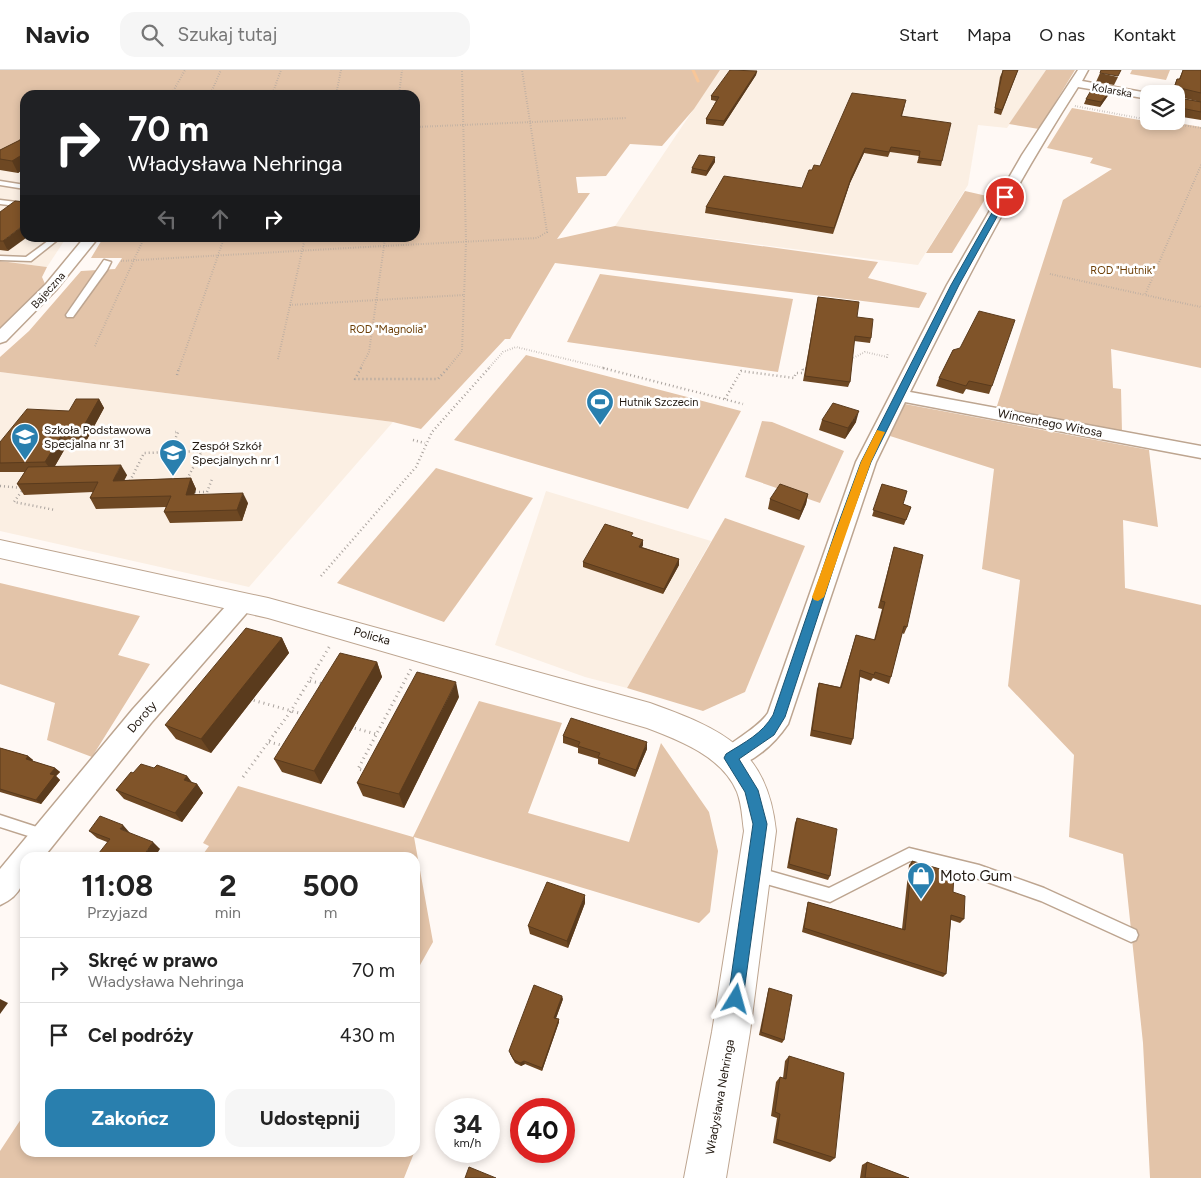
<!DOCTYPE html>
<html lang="pl">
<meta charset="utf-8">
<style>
body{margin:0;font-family:Figtree,sans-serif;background:#f6f6f6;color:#222;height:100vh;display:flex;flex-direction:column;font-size:19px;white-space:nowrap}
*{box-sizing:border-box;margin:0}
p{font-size:16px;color:#767676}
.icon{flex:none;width:28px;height:28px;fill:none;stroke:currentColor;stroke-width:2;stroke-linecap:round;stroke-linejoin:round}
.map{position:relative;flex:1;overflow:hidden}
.drawer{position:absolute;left:20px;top:782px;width:400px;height:305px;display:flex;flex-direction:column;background:#fff;border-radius:15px;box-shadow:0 2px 8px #0003}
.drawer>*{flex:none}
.banner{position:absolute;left:20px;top:20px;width:400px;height:152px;border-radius:15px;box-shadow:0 2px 8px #0003;background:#202124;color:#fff;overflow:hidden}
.fabs{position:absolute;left:1140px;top:15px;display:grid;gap:10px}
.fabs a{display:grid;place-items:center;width:45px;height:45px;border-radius:10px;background:#fff;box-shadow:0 2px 8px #0003;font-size:25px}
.speed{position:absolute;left:435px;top:1028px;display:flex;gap:10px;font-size:25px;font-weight:700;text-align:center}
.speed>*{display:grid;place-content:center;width:65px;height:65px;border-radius:50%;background:#fff;box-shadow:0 2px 8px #0003;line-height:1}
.speed small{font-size:12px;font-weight:400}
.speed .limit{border:8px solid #d22;background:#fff;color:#111}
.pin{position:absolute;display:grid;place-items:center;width:42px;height:42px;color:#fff;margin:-21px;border:2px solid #fff;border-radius:50%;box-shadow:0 1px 5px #0007}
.me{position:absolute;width:55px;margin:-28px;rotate:8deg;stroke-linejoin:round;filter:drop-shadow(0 0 4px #0008)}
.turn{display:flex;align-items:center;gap:18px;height:105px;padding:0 25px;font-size:22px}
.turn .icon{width:65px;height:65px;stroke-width:2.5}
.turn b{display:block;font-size:35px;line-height:42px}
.lanes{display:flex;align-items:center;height:48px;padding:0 25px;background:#0003;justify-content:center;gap:25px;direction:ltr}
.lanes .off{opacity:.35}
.eta{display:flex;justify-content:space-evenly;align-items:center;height:85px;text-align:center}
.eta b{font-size:30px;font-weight:700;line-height:35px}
.cta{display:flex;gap:10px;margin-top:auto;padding:10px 25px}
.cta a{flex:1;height:58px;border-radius:15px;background:#297fae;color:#fff;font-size:20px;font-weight:700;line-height:58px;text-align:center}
.cta a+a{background:#f6f6f6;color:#222}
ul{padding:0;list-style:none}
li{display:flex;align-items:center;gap:15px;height:65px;padding:0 25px;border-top:1px solid #e0e0e0}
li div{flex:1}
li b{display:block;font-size:19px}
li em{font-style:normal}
header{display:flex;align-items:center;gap:30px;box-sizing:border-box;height:70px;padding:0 25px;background:#fff;border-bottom:1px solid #e0e0e0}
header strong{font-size:24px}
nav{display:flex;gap:28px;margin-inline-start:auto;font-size:18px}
.search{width:350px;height:45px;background:#f6f6f6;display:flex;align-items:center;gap:12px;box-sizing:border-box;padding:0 18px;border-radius:15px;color:#767676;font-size:19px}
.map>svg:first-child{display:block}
.built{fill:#fbefe3}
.green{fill:#e3c4a9}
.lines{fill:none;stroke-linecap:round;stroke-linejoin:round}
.stream{stroke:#f8c698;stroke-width:3}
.lane-casing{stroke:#bda590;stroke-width:3}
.street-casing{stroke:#bda590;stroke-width:3}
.secondary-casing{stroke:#bda590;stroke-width:2}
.path-far2{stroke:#aaa39e;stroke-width:2;stroke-dasharray:0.5 2;stroke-linecap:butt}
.path-far1{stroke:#aaa39e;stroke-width:2.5;stroke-dasharray:1 3;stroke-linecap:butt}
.path{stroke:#aaa39e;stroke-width:3;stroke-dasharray:1 4;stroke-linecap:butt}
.lane{fill:#fff;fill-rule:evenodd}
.street{fill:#fff;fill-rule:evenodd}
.secondary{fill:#fff;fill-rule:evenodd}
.wall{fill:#6e4823}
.shaded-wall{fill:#5a3b1d}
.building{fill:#805429;stroke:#5a3b1d}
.route{fill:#297fae;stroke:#1b5371}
.slow{fill:#f59e0b}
.labels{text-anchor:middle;stroke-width:5;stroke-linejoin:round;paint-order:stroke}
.far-street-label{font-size:11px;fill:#211810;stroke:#fff}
.far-park-label{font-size:11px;fill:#6e4008;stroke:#fff}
.far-poi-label{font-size:11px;fill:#211810;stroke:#fff;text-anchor:start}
.street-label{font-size:12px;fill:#211810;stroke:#fff}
.poi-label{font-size:12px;fill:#211810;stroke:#fff;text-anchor:start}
.near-poi-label{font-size:15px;fill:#211810;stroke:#fff;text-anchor:start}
</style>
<header>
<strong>Navio</strong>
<div class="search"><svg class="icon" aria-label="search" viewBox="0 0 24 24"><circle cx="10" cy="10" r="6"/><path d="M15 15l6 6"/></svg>Szukaj tutaj</div>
<nav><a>Start</a><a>Mapa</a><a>O nas</a><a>Kontakt</a></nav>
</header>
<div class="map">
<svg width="1201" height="1108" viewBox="0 0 1201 1108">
<rect width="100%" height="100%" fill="#fff9f5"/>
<g class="built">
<path d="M720,0H1046L1007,58L978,55L968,115L918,195L615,156Z"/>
<path d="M25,75V168H66L47,197L0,191V89Z"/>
<path d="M0,302L393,352L249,517L0,461Z"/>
<path d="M546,421L711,471L627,618L585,607L495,575Z"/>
</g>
<g class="green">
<path d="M0,0H720L694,39L662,76L630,74L606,106L576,107L578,123H590L557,169L615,156L878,192L868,208L927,223L919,238L555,193L510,269H505L421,359L393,352L0,302V287L29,261L81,201L115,199L122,188H91L103,168H415V25H177L179,20H166L163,25H25V75L0,89Z"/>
<path d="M1046,0H1075L1039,59L1009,54Z"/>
<path d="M1132,0H1170L1166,10L1130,4Z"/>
<path d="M1072,38L1173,56L1178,53L1201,57V298L1111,279L1113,318L1121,319L1122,362L996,339L1063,130L1112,99L1090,93L1093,88L1047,78Z"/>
<path d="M965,121L987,126L952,183H926Z"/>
<path d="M0,191L47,197L42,207L45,214L0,262Z"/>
<path d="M600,204L793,229L778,302L567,272Z"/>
<path d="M526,285L741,341L688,439L454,370Z"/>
<path d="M905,334L1149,380L1158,457L1123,450L1125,518L1201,535V1108H1150L1143,973L1123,784L1069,767L1074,685L1008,616L1020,510L982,499L994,399L890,366Z"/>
<path d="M762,351L772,352L844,381L820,433L745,407Z"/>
<path d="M436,398L533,428L444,552L337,513Z"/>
<path d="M725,448L805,476L745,622L703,641L627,618Z"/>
<path d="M0,513L140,546L118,585L150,594L92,687L47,670L55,633L0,614Z"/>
<path d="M479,631L562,653L528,743L629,772L661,673L709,742L718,781L710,842L699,853L414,767L433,872L415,904V788L201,787L209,776L203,773L238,716L413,767Z"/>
<path d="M25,1043V1082L414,1083L404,1108H0V1081Z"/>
</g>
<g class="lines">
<path class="stream" d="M693,0L698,11"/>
<defs>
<g id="lane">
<path d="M0,111L25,115V119L0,115Z"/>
<path d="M0,130L25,133V137L0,134Z"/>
<path d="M52,168H60L31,191L0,190V186L26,187Z"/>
<path d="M104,190L111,192L107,200L73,247H67L66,245Z"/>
<path d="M0,745L49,761L51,765L49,769L44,771L0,757Z"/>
<path d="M909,778L979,795L1044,818L1136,860L1138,865L1136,870L1131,872L1041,831L979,809L910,791L830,832L756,811L751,809L749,804L751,799L756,797L829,818Z"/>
</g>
<g id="street">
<path d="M1078,0H1088L1082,11L1153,24H1149V29L1078,17C1015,115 962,217 910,322L1201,376V388L905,332L876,392L788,654C774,675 754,691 731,699L722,696L718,688C726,672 755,662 768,643L856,392L947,215L1022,85Z"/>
<path d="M84,168H98L56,220L6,271L0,273V259L46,214Z"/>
<path d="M243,524L251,526L254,532L251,538L151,653L43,788H25C25,810 23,825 0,835V799L133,639L235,526Z"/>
</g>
<path id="secondary" d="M0,470L268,528L650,633C722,659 767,678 776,761L750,962L726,1108H684L712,962L744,761C742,748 742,735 737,722C723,687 679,670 647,658L268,548L0,488Z"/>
</defs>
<use href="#lane" class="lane-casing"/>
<use href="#street" class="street-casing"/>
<use href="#secondary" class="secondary-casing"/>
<g class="path-far2">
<path d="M171,25L185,0"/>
<path d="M210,25L221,0"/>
<path d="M272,25L281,0"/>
<path d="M336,25L341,0"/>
<path d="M399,25L402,0"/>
<path d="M1075,36L1149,50"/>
<path d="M1156,51L1201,58"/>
<path d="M415,57L627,48"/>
<path d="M1201,95L1145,225L1201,237"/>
<path d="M385,168L384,176L537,168L547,162L522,0"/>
<path d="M121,191L384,176L369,282L360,299"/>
<path d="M1050,204L1145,225"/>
<path d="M290,235L464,225"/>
<path d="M95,276L144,168"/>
<path d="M278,289L305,168"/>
<path d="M849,290L865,282L887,287L888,283"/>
<path d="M179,299L224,168"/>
<path d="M447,299L462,281L466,172L462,0"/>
<path d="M488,299L503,282L516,277L608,299"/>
<path d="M803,299L808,298"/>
</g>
<g class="path-far1">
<path d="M361,298L355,309H438L448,298"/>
<path d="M603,298L743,334"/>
<path d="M177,305L179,298"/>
<path d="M725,329L741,301L794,308L796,303H802L803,299L808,298"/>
<path d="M413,370L425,373"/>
<path d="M170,382L178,362H175"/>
<path d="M130,411L144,383L202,381L187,409"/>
<path d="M0,416L23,418"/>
<path d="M24,418L14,432L55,440"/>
<path d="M195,422H207L212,409"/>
<path d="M321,506L416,397L432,362L489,298"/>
</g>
<g class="path">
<path d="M310,611L324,614"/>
<path d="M249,629L306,645"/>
<path d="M350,657L376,664"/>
<path d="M269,672L285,676"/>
<path d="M366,701L358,699L411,599"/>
<path d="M243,707L291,641L331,574"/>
</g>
<use href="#lane" class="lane"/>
<use href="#street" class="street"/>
<use href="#secondary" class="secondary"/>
</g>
<g class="wall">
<path d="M1003,0H1018L1001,45L994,43L1000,7Z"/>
<path d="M1183,0H1201V32L1179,27V28L1201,32V50L1176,46V24H1171L1177,9H1179Z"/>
<path d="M757,1L756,5L723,56L706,54V49L716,31L711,30V26Z"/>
<path d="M1100,3L1118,7L1114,15L1096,12Z"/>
<path d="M1109,24L1100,37L1084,34L1086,29Z"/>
<path d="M905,35L902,46L942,91L941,96L917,93L919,86L890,82L888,87L864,83L850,113L833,164L705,143L706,137L802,118L812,100L820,96Z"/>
<path d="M25,68V98L18,103L0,100V80Z"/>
<path d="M715,92L706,106L691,103L692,98Z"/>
<path d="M0,142L8,181L0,180Z"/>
<path d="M818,227L857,247L871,268L870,273L854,271L850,312L848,317L803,311Z"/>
<path d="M953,280L992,316L989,324L966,319L963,324L936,316L939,308Z"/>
<path d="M99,329L104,338L84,375H67L55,396L127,405L124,410L191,408L196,419L194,424L248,433L242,451L170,453L164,442L166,437L96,439L90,428L93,422L24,425L17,414L25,402H0V372L69,341Z"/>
<path d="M822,350L856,352L845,369L819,360Z"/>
<path d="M882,414L903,434L911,437L904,455L872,446Z"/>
<path d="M808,424L806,434L799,450L768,439L770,429Z"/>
<path d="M633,467L643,470V475L642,477L679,489V495L663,524L583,497V492Z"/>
<path d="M894,477L907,557L904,564L902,563L891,607L889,614L873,608L871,611L860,607L853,669L851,675L810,666L817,619L819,613L840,617L856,565L874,570L882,539L878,538L892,484Z"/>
<path d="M282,568L289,583L211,683L176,669L165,655Z"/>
<path d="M377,592L382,607L321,714L282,702L274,689Z"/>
<path d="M459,627L404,738L363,726L357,713Z"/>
<path d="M563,666L647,679L635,707L598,694V689L578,683V678L563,673Z"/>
<path d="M0,678L28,686L33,690L32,691L55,698L60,702L56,706L60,710L41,734L0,722Z"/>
<path d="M154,698L187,706L192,713L197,714L203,723L182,752L124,729L116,720L133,703Z"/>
<path d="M797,748L830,806L828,810L787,798L795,753Z"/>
<path d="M89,761L130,763L160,779L107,772L97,768Z"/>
<path d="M912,791L953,822L964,849L960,853L951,850L946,904L943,907L802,862L807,836L808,832L902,859L909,795Z"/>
<path d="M585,833L568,878L530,864L528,856Z"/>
<path d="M769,918L784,970L782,973L759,965L768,921Z"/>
<path d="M563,929L556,948L559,952L542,1001L525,994L521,996L515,993L510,984Z"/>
<path d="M789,986L835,1088L830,1092L773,1073L777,1048L771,1046L776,1012L780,1007L783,1008L785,991Z"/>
<path d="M867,1092L909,1108H860L862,1095Z"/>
</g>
<g class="shaded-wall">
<path d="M757,1L756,5L723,56L724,51Z"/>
<path d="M1111,20L1109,24L1100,37L1101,32Z"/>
<path d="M865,78L864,83L850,113L833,164L851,108Z"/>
<path d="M25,83V98L18,103L12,91Z"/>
<path d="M715,87V92L706,106L707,101Z"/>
<path d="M25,154L26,168L8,181L3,171Z"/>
<path d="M99,329L104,338L84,375L78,366Z"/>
<path d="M859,341L856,352L845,369L848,358Z"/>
<path d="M61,366L67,375L52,401L45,392Z"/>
<path d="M121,395L127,405L119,421L113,411Z"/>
<path d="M191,408L196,419L191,435L186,425Z"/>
<path d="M243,423L248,433L242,451L237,440Z"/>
<path d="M808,424L806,434L799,450L801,441Z"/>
<path d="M643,470V475L639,482V477Z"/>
<path d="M679,489V495L663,524L664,519Z"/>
<path d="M282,568L289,583L211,683L201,669Z"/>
<path d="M377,592L382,607L321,714L314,701Z"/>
<path d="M456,612L459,627L404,738L399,724Z"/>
<path d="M647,672V679L635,707L636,700Z"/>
<path d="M28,686L33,690L30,694L26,689Z"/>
<path d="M55,698L60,702L56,706L60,710L41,734L36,730L50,704Z"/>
<path d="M187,706L194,715L184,710Z"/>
<path d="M197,714L203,723L182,752L175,743Z"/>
<path d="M123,755L130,763L120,759Z"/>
<path d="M153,772L160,779L154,788H142Z"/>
<path d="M585,825V833L568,878L567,871Z"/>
<path d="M562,926L563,929L555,951L554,948Z"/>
<path d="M0,929L8,933L0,944Z"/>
<path d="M559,949V952L542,1001V998Z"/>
<path d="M524,991L525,994L521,996L520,993Z"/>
</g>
<g class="building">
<path d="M730,0L757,1L724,51L706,49L719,27L711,26Z"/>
<path d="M1003,0H1018L1002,40L995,38Z"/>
<path d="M1101,0H1121L1118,6L1100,3Z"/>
<path d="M1183,0H1201V23L1180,18L1178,20L1179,28L1201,32V42L1176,37V24H1172L1177,9H1180Z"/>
<path d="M1093,17L1111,20L1101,32L1086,29Z"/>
<path d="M852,23L906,30L901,46L951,53L942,91L919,88L920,81L891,77L889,82L865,78L851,108L834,158L706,137L724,106L802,118L809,100H812L814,95L820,96Z"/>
<path d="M21,67L25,68V83L12,91L0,89V80L20,70Z"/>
<path d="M699,85L715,87L707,101L692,98Z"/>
<path d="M15,131L25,132V154L3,171H0V142Z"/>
<path d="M818,227L859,232L857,247L873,249L871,268L855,266L850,312L805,306Z"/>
<path d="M979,241L1015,250L992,316L969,311L966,316L939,308L953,280L960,278Z"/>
<path d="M76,329H99L78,366H61L45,392L0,393V372L27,339L69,341Z"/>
<path d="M833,333L859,341L848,358L822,350Z"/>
<path d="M121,395L113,411L191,408L186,425L243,423L237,440L164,442L171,426L90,428L98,412L17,414L28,397Z"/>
<path d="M780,414L808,424L801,441L770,429Z"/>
<path d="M882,414L907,421L903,434L911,437L906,450L873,440Z"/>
<path d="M605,454L633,463L631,466L643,470L639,477L679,489L664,519L583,492Z"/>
<path d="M894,477L923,485L907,557L904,556L891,607L875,602L874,605L860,600L853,669L812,660L819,613L841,618L856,565L875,570L885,532L881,531Z"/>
<path d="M246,558L282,568L201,669L165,655Z"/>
<path d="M340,583L377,592L314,701L274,689Z"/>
<path d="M417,602L456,612L399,724L357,713Z"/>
<path d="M571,648L647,672L636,700L598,687L600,683L578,676L580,672L563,666Z"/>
<path d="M0,678L28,686L26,689L55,698L50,704L55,705L36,730L0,719Z"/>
<path d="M141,694L154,698L157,695L187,706L184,710L197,714L175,743L116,720L131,702L133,703Z"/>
<path d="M100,746L123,755L120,759L153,772L142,788H95L110,769L89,761Z"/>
<path d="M797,748L837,759L830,806L789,794Z"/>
<path d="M912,791L954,803L953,822L965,826L964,849L951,845L946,904L804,858L808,832L905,860Z"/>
<path d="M547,812L585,825L567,871L528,856Z"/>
<path d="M534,915L562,926L554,948L559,949L542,998L524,991L520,993L514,990L509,981Z"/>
<path d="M769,918L792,925L784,970L761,962Z"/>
<path d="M789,986L844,1003L835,1088L776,1069L780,1044L775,1042L780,1007L786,1009Z"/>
<path d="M867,1092L909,1108H865Z"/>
<path d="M469,1097L496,1108H465Z"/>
</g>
<path class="route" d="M1002,125L1008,127L959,215L871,392L846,460L785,647L774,665L739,689L758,720L767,754L743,929L741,934L736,936L730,934L728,929L753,754L745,722L724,688L726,684C745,672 762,664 773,645L836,460L861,392L951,215Z"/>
<path class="slow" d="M877,360L885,362L871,392L824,527L818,531L814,530L812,527L861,392Z"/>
<defs>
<symbol id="stadium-pin" viewBox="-11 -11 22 30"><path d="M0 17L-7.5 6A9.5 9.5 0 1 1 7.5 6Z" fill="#297fae" stroke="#fff"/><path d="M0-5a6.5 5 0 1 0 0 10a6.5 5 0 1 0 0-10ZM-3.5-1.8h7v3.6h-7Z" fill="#fff"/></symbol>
<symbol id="school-pin" viewBox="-11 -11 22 30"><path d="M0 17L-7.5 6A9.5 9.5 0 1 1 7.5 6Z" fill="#297fae" stroke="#fff"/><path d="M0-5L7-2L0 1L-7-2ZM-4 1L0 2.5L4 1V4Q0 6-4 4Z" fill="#fff"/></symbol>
<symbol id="shop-pin" viewBox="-11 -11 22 30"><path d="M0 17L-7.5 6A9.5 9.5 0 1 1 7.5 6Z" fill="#297fae" stroke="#fff"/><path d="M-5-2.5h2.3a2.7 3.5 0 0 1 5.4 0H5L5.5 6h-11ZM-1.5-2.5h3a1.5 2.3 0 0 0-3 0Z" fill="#fff"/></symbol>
</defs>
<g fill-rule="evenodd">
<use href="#stadium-pin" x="584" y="316" width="32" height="43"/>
<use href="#school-pin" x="9" y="351" width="32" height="43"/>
<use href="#school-pin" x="157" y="367" width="32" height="43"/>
<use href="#shop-pin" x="905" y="790" width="32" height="43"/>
</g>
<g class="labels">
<g class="far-street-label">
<text transform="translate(1112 20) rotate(10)" y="4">Kolarska</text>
<text transform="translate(48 220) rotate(-48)" y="4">Bajeczna</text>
</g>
<g class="far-park-label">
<text x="1123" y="204">ROD "Hutnik"</text>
<text x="388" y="263">ROD "Magnolia"</text>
</g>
<g class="far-poi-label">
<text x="619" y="336">Hutnik Szczecin</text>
</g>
<g class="street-label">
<text transform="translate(1050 353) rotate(11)" y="4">Wincentego Witosa</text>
<text transform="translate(372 566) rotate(16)" y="4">Policka</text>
<text transform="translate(142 647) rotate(-49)" y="4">Doroty</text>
<text transform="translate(720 1027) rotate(-80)" y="4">Władysława Nehringa</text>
</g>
<g class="poi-label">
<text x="44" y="364">Szkoła Podstawowa<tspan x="44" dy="14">Specjalna nr 31</tspan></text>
<text x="192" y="380">Zespół Szkół<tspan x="192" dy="14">Specjalnych nr 1</tspan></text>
</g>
<g class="near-poi-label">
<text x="940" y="811">Moto Gum</text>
</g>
</g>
</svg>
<div class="fabs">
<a><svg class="icon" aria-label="layers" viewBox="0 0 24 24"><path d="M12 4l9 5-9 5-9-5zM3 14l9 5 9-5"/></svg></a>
</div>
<div class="speed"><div>34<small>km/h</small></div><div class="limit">40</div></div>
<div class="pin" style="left:1005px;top:127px;background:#d93025"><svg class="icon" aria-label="arrive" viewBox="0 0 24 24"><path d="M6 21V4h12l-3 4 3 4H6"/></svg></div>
<svg class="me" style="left:736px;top:929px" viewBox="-20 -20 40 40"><path d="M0-17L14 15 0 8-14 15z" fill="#297fae" stroke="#fff" stroke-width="4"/></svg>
<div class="banner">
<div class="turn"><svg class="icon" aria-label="right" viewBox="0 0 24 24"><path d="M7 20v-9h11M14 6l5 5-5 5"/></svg><div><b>70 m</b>Władysława Nehringa</div></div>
<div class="lanes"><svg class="icon off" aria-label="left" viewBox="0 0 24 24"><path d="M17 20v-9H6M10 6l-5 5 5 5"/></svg><svg class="icon off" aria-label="ahead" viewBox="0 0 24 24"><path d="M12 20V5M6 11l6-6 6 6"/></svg><svg class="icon" aria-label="right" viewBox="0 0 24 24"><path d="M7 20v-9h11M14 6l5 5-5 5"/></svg></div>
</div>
<section class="drawer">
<div class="eta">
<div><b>11:08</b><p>Przyjazd</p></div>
<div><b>2</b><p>min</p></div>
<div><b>500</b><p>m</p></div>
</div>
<ul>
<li><svg class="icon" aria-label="right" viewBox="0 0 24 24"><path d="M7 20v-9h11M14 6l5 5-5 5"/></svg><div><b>Skręć w prawo</b><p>Władysława Nehringa</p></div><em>70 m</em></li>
<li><svg class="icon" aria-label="arrive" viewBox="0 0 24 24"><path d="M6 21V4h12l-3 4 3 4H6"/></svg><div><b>Cel podróży</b></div><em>430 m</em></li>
</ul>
<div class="cta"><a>Zakończ</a><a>Udostępnij</a></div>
</section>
</div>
